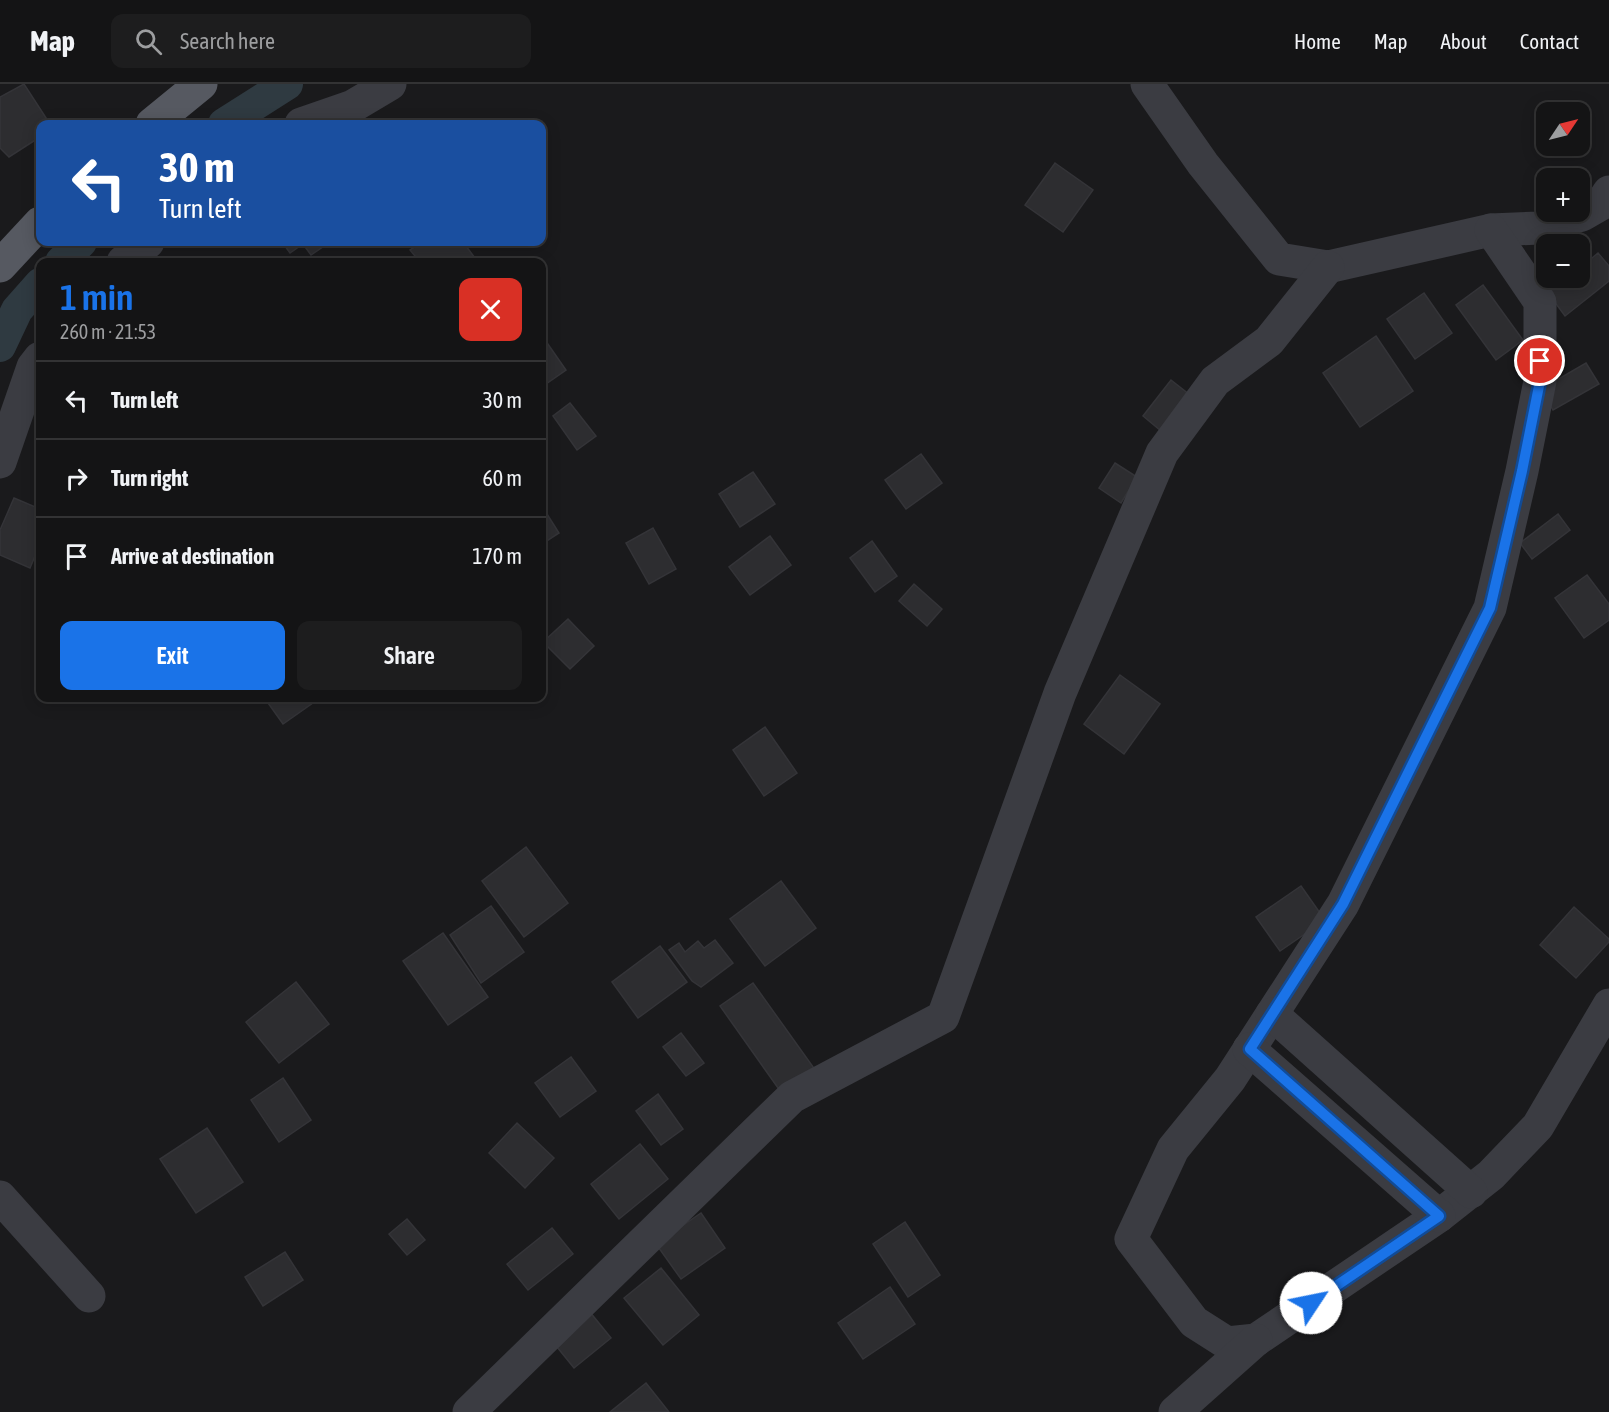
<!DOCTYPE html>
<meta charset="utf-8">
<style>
body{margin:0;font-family:"Asap Condensed",sans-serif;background:#1d1d1e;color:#f1f3f6;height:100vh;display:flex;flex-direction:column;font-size:22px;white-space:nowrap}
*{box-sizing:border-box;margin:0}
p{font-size:20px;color:#9d9ea0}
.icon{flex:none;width:33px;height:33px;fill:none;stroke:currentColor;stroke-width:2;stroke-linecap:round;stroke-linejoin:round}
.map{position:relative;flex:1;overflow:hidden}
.drawer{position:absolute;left:36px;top:174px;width:510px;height:444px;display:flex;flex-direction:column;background:#141415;border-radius:12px;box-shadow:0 3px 15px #0003,0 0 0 2px #333334}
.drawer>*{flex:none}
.top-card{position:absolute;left:36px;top:36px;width:510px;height:126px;border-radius:12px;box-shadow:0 3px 15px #0003,0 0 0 2px #333334;background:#1a4fa0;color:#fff;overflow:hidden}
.needle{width:39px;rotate:55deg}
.controls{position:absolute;left:1536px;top:18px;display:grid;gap:12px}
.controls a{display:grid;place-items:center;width:54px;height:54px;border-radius:12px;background:#141415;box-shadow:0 3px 15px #0003,0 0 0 2px #333334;font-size:30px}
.pin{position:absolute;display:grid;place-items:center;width:51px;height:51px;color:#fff;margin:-26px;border:3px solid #fff;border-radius:50%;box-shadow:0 2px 6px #0007}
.me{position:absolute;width:66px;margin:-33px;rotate:56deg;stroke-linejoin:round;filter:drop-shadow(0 0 4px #0008)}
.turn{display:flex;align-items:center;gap:21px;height:126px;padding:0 24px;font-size:27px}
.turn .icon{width:78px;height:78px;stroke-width:2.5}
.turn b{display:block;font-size:42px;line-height:51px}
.round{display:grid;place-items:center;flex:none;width:63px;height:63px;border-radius:12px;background:#1d1d1e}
.overview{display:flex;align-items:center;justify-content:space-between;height:102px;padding:0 24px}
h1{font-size:36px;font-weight:600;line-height:45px;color:#1a73e8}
.action{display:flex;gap:12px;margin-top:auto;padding:12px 24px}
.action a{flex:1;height:69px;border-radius:12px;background:#1a73e8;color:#fff;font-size:24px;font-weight:600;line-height:69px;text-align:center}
.action a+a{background:#1d1d1e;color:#f1f3f6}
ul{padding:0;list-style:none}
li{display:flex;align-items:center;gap:18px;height:78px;padding:0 24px;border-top:2px solid #333334}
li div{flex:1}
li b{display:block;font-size:22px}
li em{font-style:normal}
header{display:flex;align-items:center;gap:36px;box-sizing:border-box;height:84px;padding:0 30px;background:#141415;border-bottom:2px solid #333334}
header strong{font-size:28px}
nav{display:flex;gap:33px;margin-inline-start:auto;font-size:21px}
.search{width:420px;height:54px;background:#1d1d1e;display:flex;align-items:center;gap:15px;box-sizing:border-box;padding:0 21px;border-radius:12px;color:#9d9ea0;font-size:22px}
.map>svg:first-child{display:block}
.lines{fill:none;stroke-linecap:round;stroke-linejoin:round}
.canal{stroke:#2f3a41;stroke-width:32}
.building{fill:#2d2d30;stroke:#343438;stroke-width:1.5}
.minor{stroke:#3b3c42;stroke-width:33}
.major{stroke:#565961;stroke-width:33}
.route-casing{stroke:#114b97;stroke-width:15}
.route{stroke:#1a73e8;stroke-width:10}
</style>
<header>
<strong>Map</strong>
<div class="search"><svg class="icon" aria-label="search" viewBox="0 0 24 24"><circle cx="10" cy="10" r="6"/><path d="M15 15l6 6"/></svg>Search here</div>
<nav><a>Home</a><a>Map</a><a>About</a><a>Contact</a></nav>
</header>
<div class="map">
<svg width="1609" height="1328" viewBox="0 0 1609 1328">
<rect width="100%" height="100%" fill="#1a1a1c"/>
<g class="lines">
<g class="canal">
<path d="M224,40L287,0"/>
<path d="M61,178L81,158"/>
<path d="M0,262L17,226L40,200"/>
</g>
</g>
<g class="building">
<path d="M24,0L50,40H40V53L9,73L0,64V13Z"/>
<path d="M1055,79L1093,106L1063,148L1025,121Z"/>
<path d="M282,158H330L311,171L303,160L290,169Z"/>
<path d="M422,158H463L478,178H420L410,166Z"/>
<path d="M1598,169L1609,182V197L1565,232L1548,209L1567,194H1580V184Z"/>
<path d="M1483,201L1523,256L1496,276L1456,221Z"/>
<path d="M1424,209L1452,249L1415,275L1387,235Z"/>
<path d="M1376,252L1413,307L1360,343L1323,289Z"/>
<path d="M543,253L566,286L543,302L542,299V254Z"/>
<path d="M1586,279L1599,300L1553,326L1541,305Z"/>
<path d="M1171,296L1195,315L1167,352L1143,332Z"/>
<path d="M570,319L596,352L577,366L553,332Z"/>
<path d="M921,370L942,399L906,425L885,396Z"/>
<path d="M1115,379L1137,393L1121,419L1099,404Z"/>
<path d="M753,388L775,420L740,443L719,410Z"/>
<path d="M14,414L40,425V460L30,484L0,471V446Z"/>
<path d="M547,430L559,449L542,460V433Z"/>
<path d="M1558,430L1570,446L1532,475L1520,459Z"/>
<path d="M653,444L676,485L649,500L626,459Z"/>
<path d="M770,452L791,481L750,511L729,483Z"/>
<path d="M872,457L897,492L875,508L850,474Z"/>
<path d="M1587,491L1609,520V536L1584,554L1555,514Z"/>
<path d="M914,500L942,525L927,542L899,517Z"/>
<path d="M568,535L594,562L570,585L543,558Z"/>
<path d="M1120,591L1160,620L1124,670L1084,640Z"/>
<path d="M276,614H320L283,640L268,619Z"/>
<path d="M765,643L797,689L764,712L733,666Z"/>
<path d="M526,763L568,819L524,853L482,797Z"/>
<path d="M781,797L816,844L765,882L730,835Z"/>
<path d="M1301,802L1325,836L1280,867L1256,833Z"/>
<path d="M491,822L524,868L481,899L450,851Z"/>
<path d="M1574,823L1609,855V858L1576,894L1540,861Z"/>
<path d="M443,849L488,913L448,941L403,877Z"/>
<path d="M715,856L733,879L701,903L692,897L669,866L679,859L685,868L698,857L704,864Z"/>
<path d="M660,862L687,898L638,934L612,898Z"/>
<path d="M296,898L329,940L279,979L246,938Z"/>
<path d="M753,899L816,987L783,1011L720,922Z"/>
<path d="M681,949L704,979L686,992L663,963Z"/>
<path d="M571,973L596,1007L560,1033L535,999Z"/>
<path d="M283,994L311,1036L279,1058L251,1016Z"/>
<path d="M658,1010L683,1045L661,1061L636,1027Z"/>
<path d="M517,1039L554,1074L525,1104L489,1069Z"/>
<path d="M207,1044L243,1098L196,1129L160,1075Z"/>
<path d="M640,1060L668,1095L619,1135L591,1100Z"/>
<path d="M701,1129L725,1164L681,1195L656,1160Z"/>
<path d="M407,1135L425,1156L407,1171L389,1150Z"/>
<path d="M905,1138L940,1191L908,1213L873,1160Z"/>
<path d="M552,1144L573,1170L528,1206L507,1180Z"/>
<path d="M285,1168L303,1196L263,1222L245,1193Z"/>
<path d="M661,1184L699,1231L663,1261L624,1214Z"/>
<path d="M890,1203L915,1240L863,1275L838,1239Z"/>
<path d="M581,1217L611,1254L574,1284L544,1247Z"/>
<path d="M646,1299L669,1328H610Z"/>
</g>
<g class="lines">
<g class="minor">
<path d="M1147,0L1203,80L1279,175L1328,183L1491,146L1539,144L1582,131L1601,120L1609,108"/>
<path d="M301,40L353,22L390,0"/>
<path d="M1491,146L1540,218V297L1522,387L1490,524L1343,820L1230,995L1173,1065L1131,1155L1194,1238L1227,1259L1256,1256L1439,1132L1491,1091L1538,1042L1609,921"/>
<path d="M123,178L148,158"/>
<path d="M0,378L33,283L40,274"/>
<path d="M1272,930L1471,1108"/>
<path d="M1249,965L1439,1132"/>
<path d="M0,1113L89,1212"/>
<path d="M469,1328L792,1013L943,933L1060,609L1162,369L1215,297L1269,257L1328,183"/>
<path d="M1175,1328L1256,1256"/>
</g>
<g class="major">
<path d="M152,40L201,0"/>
<path d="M0,182L40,139"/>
</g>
</g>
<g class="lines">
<defs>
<path id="route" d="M1311,1219L1439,1132L1250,965L1343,820L1490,524L1522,387L1540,297V277"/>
</defs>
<use href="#route" class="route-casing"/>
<use href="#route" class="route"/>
</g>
</svg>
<div class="controls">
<a><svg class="needle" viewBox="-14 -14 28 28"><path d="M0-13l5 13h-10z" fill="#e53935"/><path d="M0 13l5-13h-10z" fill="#9d9ea0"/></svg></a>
<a>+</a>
<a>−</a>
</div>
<div class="pin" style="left:1540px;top:277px;background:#d93025"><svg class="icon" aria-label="arrive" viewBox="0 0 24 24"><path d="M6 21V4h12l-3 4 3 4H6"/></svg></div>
<svg class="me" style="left:1311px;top:1219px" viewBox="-20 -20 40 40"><circle r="19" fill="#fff"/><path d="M0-13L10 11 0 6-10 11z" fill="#1a73e8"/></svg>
<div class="top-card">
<div class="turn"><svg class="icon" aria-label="left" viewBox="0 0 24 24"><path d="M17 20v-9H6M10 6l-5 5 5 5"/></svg><div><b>30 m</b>Turn left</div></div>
</div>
<section class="drawer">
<div class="overview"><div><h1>1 min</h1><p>260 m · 21:53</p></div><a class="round" style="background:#d93025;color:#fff"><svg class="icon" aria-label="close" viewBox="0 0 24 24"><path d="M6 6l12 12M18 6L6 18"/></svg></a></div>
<ul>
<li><svg class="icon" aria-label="left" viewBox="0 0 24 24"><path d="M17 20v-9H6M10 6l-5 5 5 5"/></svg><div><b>Turn left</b></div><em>30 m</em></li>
<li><svg class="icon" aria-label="right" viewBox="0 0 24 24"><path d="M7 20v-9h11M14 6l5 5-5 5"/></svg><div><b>Turn right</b></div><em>60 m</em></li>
<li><svg class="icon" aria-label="arrive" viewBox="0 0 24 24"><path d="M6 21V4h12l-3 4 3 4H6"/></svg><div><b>Arrive at destination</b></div><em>170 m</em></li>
</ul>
<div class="action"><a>Exit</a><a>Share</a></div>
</section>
</div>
